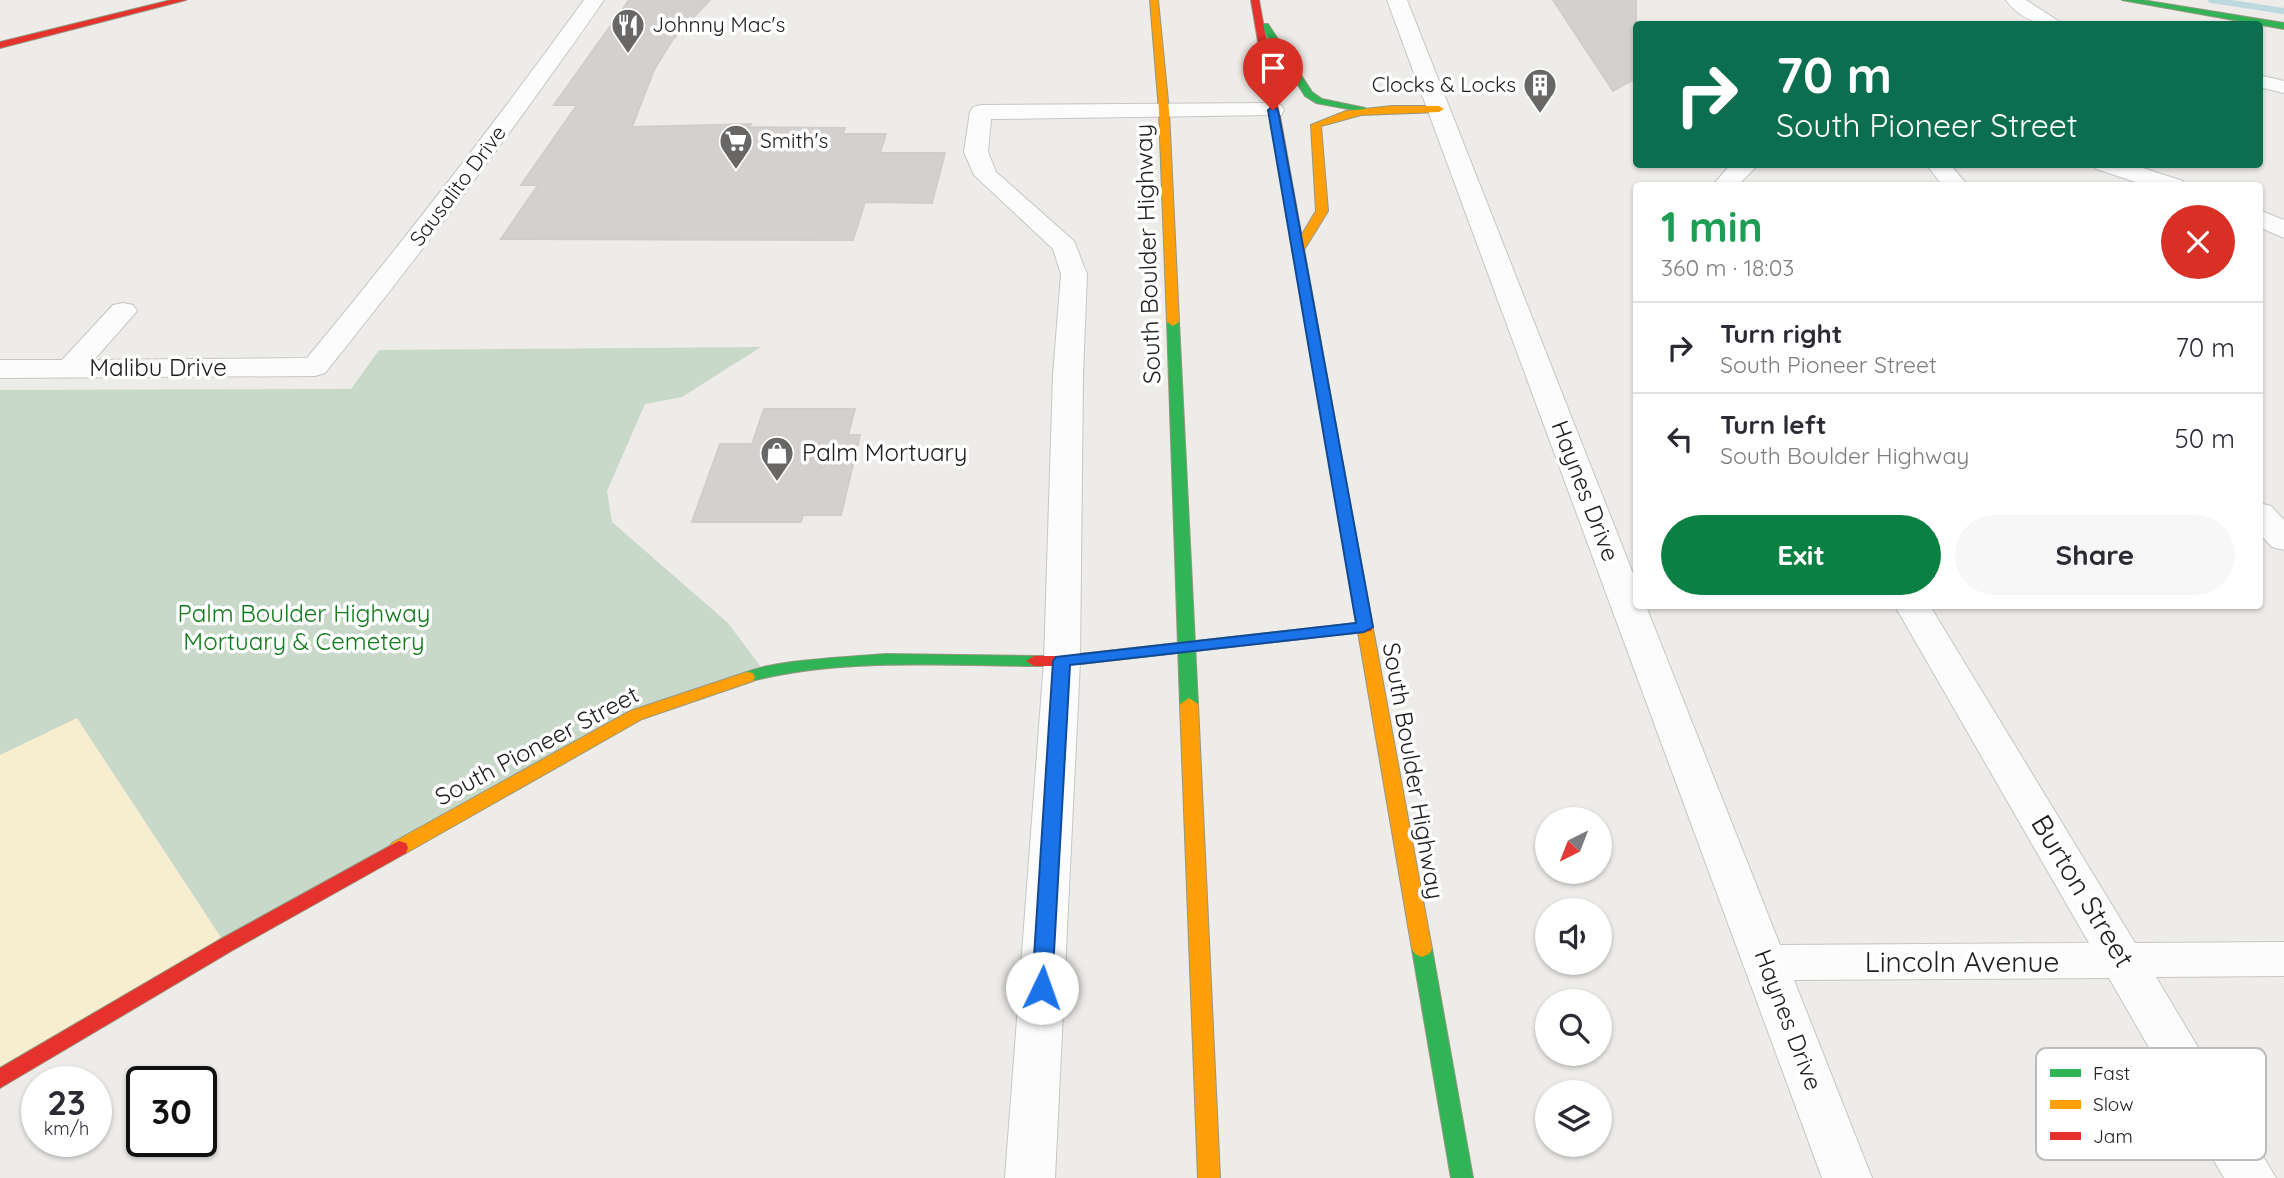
<!DOCTYPE html>
<meta charset="utf-8">
<style>
body{margin:0;font-family:Quicksand,sans-serif;background:#f7f7f7;color:#2b2b33;height:100vh;display:flex;flex-direction:column;font-size:26px;white-space:nowrap}
*{box-sizing:border-box;margin:0}
p{font-size:23px;color:#7c7c81}
.icon{flex:none;width:38px;height:38px;fill:none;stroke:currentColor;stroke-width:2;stroke-linecap:round;stroke-linejoin:round}
.map{position:relative;flex:1;overflow:hidden}
.details{position:absolute;left:1633px;top:182px;width:630px;height:427px;display:flex;flex-direction:column;background:#fff;border-radius:7px;box-shadow:0 2px 5px #0004}
.details>*{flex:none}
.top-card{position:absolute;left:1633px;top:21px;width:630px;height:147px;border-radius:7px;box-shadow:0 2px 5px #0004;background:#0b6e4f;color:#fff;overflow:hidden}
.needle{width:46px;rotate:222deg}
.buttons{position:absolute;left:1535px;top:807px;display:grid;gap:14px}
.buttons a{display:grid;place-items:center;width:77px;height:77px;border-radius:50%;background:#fff;box-shadow:0 2px 5px #0004;font-size:35px}
.speed{position:absolute;left:21px;top:1066px;display:flex;gap:14px;font-size:35px;font-weight:700;text-align:center}
.speed>*{display:grid;place-content:center;width:91px;height:91px;border-radius:50%;background:#fff;box-shadow:0 2px 5px #0004;line-height:1}
.speed small{font-size:18px;font-weight:400}
.speed .limit{border:4px solid #111;border-radius:10px;background:#fff;color:#111}
.pin{position:absolute;display:grid;place-items:center;width:60px;height:60px;color:#fff;margin:-72px -30px;border-radius:50% 50% 50% 0;rotate:-45deg;box-shadow:0 0 7px #0007}
.pin .icon{rotate:45deg}
.me{position:absolute;width:77px;margin:-38px;rotate:3deg;stroke-linejoin:round;filter:drop-shadow(0 0 5px #0008)}
.turn{display:flex;align-items:center;gap:24px;height:147px;padding:0 28px;font-size:32px}
.turn .icon{width:91px;height:91px;stroke-width:2.5}
.turn b{display:block;font-size:49px;line-height:60px}
.round{display:grid;place-items:center;flex:none;width:74px;height:74px;border-radius:37px;background:#f7f7f7}
.overview{display:flex;align-items:center;justify-content:space-between;height:119px;padding:0 28px}
h1{font-size:42px;font-weight:700;line-height:52px;color:#1e9e55}
.primary-button{display:flex;gap:14px;margin-top:auto;padding:14px 28px}
.primary-button a{flex:1;height:80px;border-radius:42px;background:#0b8043;color:#fff;font-size:28px;font-weight:700;line-height:80px;text-align:center}
.primary-button a+a{background:#f7f7f7;color:#2b2b33}
ul{padding:0;list-style:none}
li{display:flex;align-items:center;gap:21px;height:91px;padding:0 28px;border-top:2px solid #e1e1e2}
li div{flex:1}
li b{display:block;font-size:26px}
li em{font-style:normal}
.map>svg:first-child{display:block}
.sand{fill:#f6eecf}
.cemetery{fill:#c8d8c9}
.lines{fill:none;stroke-linecap:round;stroke-linejoin:round}
.stream{stroke:#bed8e0;stroke-width:6}
.building{fill:#d3d0ce;stroke:#d1ceca;stroke-width:2}
.street-casing{stroke:#c7c6c5;stroke-width:2}
.fast-casing{stroke:#959781;stroke-width:2}
.slow-casing{stroke:#959781;stroke-width:2}
.jam-casing{stroke:#959781;stroke-width:2}
.street{fill:#fcfcfc;fill-rule:evenodd}
.fast{fill:#30b455;fill-rule:evenodd}
.slow{fill:#ff9f0a;fill-rule:evenodd}
.jam{fill:#e5322d;fill-rule:evenodd}
.route{fill:#1a73e8;stroke:#114b97;stroke-width:2}
.labels{text-anchor:middle;stroke-width:7;stroke-linejoin:round;paint-order:stroke}
.far-poi-label{font-size:21px;fill:#202020;stroke:#fff;text-anchor:start}
.far-street-label{font-size:21px;fill:#202020;stroke:#fff}
.street-label{font-size:24px;fill:#202020;stroke:#fff}
.poi-label{font-size:24px;fill:#202020;stroke:#fff;text-anchor:start}
.park-label{font-size:24px;fill:#117b1c;stroke:#fff}
.near-street-label{font-size:28px;fill:#202020;stroke:#fff}
.key{fill:#fff;stroke:#bcbcbc;stroke-width:2}
.key-label{font-size:19px;fill:#202020}
</style>
<div class="map">
<svg width="2284" height="1178" viewBox="0 0 2284 1178">
<rect width="100%" height="100%" fill="#eeece9"/>
<path class="sand" d="M77,718L226,945L0,1079V755Z"/>
<path class="cemetery" d="M761,347L682,397L645,404L607,491L612,522L728,623L764,671L636,715L226,945L77,718L0,755V390L351,389L379,350Z"/>
<g class="lines">
<path class="stream" d="M2211,0L2284,11"/>
</g>
<g class="building">
<path d="M629,0H710L673,39L654,70L632,127L751,124L749,127L845,128L843,134H886L880,153H945L932,203L865,202L853,240L501,239L538,185H521L577,105H554Z"/>
<path d="M1553,0H1636V78L1613,91Z"/>
<path d="M764,409H855L848,435H860L841,515H803L801,522H692L720,444H752Z"/>
</g>
<g class="lines">
<defs>
<g id="street">
<path d="M584,0H604C515,128 422,252 325,373L315,376L0,378V360H62L113,305L123,303L133,305L137,311L94,360L307,358C403,242 495,123 584,0Z"/>
<path d="M1387,0H1407L1636,581V606H1646L1780,945L2089,943L1895,606H1930L2135,943L2284,942V976L2156,977L2276,1178H2224L2109,978L1794,980L1872,1178H1822Z"/>
<path d="M2006,0H2026L2063,24C2040,26 2021,20 2006,0Z"/>
<path d="M2259,75L2284,81V93L2259,87Z"/>
<path d="M1273,103L1281,105L1284,110L1281,115L991,119L988,152L996,172L1074,241L1087,274L1083,375L1080,661L1055,1178H1005L1044,661L1053,375L1061,274L1053,249L974,175L964,152L970,112L973,107L981,105Z"/>
<path d="M1731,164H1759L1737,186H1712Z"/>
<path d="M1926,164H1950L1968,186H1943Z"/>
<path d="M2093,164H2130L2183,181L2186,186H2148L2096,169Z"/>
<path d="M2259,210L2284,220V238L2259,227Z"/>
<path d="M2259,503L2271,506L2284,520V550L2272,547L2259,533Z"/>
</g>
<g id="fast">
<path d="M2122,0H2142L2284,23V29Z"/>
<path d="M1262,24H1268L1312,92L1322,99L1365,108V112L1316,103L1305,96L1261,26Z"/>
<path d="M1173,318L1179,322L1198,704L1189,710L1180,704L1167,322Z"/>
<path d="M886,654L1034,656L1042,661L1034,666C939,665 839,658 747,682L739,677C752,661 860,656 886,654Z"/>
<path d="M1422,941L1429,944L1432,949L1473,1178H1451L1412,949L1415,944Z"/>
</g>
<g id="slow">
<path d="M1150,0H1158L1169,111L1179,322L1173,326L1167,322L1159,111Z"/>
<path d="M1392,106H1439L1444,109L1439,112L1361,115L1321,126L1328,211L1302,253H1294L1292,251L1316,211L1311,125L1346,111Z"/>
<path d="M1346,516L1353,520L1432,949L1429,954L1422,957L1415,954L1412,949L1339,520Z"/>
<path d="M747,672L753,673L755,677L753,681L642,719L406,853L399,855L392,853L390,848L392,843L630,711Z"/>
<path d="M1189,698L1198,704L1220,1178H1198L1180,704Z"/>
</g>
<g id="jam">
<path d="M171,0H186L0,48V42Z"/>
<path d="M1251,0H1259L1353,520L1346,524L1339,520Z"/>
<path d="M1365,622L1371,623L1373,627L1371,631L1062,666H1034L1026,661L1034,656H1062Z"/>
<path d="M399,841L406,843L408,848L406,853L233,950L0,1088V1068L219,940Z"/>
</g>
</defs>
<use href="#street" class="street-casing"/>
<use href="#fast" class="fast-casing"/>
<use href="#slow" class="slow-casing"/>
<use href="#jam" class="jam-casing"/>
<use href="#street" class="street"/>
<use href="#fast" class="fast"/>
<use href="#slow" class="slow"/>
<use href="#jam" class="jam"/>
</g>
<path class="route" d="M1273,107L1278,110L1373,627L1364,632L1070,665L1052,988L1049,993L1042,996L1035,993L1032,988L1053,661L1056,657L1356,623L1268,110Z"/>
<defs>
<symbol id="restaurant-pin" viewBox="-11 -11 22 30"><path d="M0 17L-7.5 6A9.5 9.5 0 1 1 7.5 6Z" fill="#686766" stroke="#fff"/><path d="M-5-6h1v4h1v-4h1v4h1v-4h1v5L-1.5 .5V6h-2V.5L-5-1ZM5-6V6H3V1.5H1.5Q1.5-4 5-6Z" fill="#fff"/></symbol>
<symbol id="building-pin" viewBox="-11 -11 22 30"><path d="M0 17L-7.5 6A9.5 9.5 0 1 1 7.5 6Z" fill="#686766" stroke="#fff"/><path d="M-4-6H4V6H1V3H-1V6H-4ZM-2.5-4.3h1.7v1.8h-1.7ZM.8-4.3h1.7v1.8H.8ZM-2.5-1h1.7V.8h-1.7ZM.8-1h1.7V.8H.8Z" fill="#fff"/></symbol>
<symbol id="supermarket-pin" viewBox="-11 -11 22 30"><path d="M0 17L-7.5 6A9.5 9.5 0 1 1 7.5 6Z" fill="#686766" stroke="#fff"/><path d="M-6-5.5h2.5l.6 2H6L4.5 2H-2.5L-4.4-4H-6ZM-1.5 3.2a1.3 1.3 0 1 0 .1 0ZM3 3.2a1.3 1.3 0 1 0 .1 0Z" fill="#fff"/></symbol>
<symbol id="shop-pin" viewBox="-11 -11 22 30"><path d="M0 17L-7.5 6A9.5 9.5 0 1 1 7.5 6Z" fill="#686766" stroke="#fff"/><path d="M-5-2.5h2.3a2.7 3.5 0 0 1 5.4 0H5L5.5 6h-11ZM-1.5-2.5h3a1.5 2.3 0 0 0-3 0Z" fill="#fff"/></symbol>
</defs>
<g fill-rule="evenodd">
<use href="#restaurant-pin" x="609" y="6" width="38" height="52"/>
<use href="#building-pin" x="1521" y="66" width="38" height="52"/>
<use href="#supermarket-pin" x="717" y="122" width="38" height="52"/>
<use href="#shop-pin" x="758" y="434" width="38" height="52"/>
</g>
<g class="labels">
<g class="far-poi-label">
<text x="652" y="32">Johnny Mac's</text>
<text x="1516" y="92" text-anchor="end">Clocks &amp; Locks</text>
<text x="760" y="148">Smith's</text>
</g>
<g class="far-street-label">
<text transform="translate(458 186) rotate(-53)" y="7">Sausalito Drive</text>
</g>
<g class="street-label">
<text transform="translate(1148 254) rotate(-92)" y="8">South Boulder Highway</text>
<text x="158" y="376">Malibu Drive</text>
<text transform="translate(1585 491) rotate(69)" y="8">Haynes Drive</text>
<text transform="translate(537 746) rotate(-28)" y="8">South Pioneer Street</text>
<text transform="translate(1413 771) rotate(80)" y="8">South Boulder Highway</text>
<text transform="translate(1788 1020) rotate(69)" y="8">Haynes Drive</text>
</g>
<g class="poi-label">
<text x="802" y="461">Palm Mortuary</text>
</g>
<g class="park-label">
<text x="304" y="622">Palm Boulder Highway<tspan x="304" dy="28">Mortuary &amp; Cemetery</tspan></text>
</g>
<g class="near-street-label">
<text transform="translate(2083 891) rotate(59)" y="10">Burton Street</text>
<text x="1962" y="972">Lincoln Avenue</text>
</g>
</g>
<rect x="2036" y="1048" width="230" height="112" rx="10" class="key"/>
<rect x="2050" y="1069" width="31" height="8" fill="#30b455"/>
<rect x="2050" y="1100" width="31" height="9" fill="#ff9f0a"/>
<rect x="2050" y="1132" width="31" height="8" fill="#e5322d"/>
<g class="key-label">
<text x="2093" y="1080">Fast</text>
<text x="2093" y="1111">Slow</text>
<text x="2093" y="1143">Jam</text>
</g>
</svg>
<div class="buttons">
<a><svg class="needle" viewBox="-14 -14 28 28"><path d="M0-13l5 13h-10z" fill="#e53935"/><path d="M0 13l5-13h-10z" fill="#7c7c81"/></svg></a>
<a><svg class="icon" aria-label="sound" viewBox="0 0 24 24"><path d="M4 9h4l5-4v14l-5-4H4zM17 9q2 3 0 6"/></svg></a>
<a><svg class="icon" aria-label="search" viewBox="0 0 24 24"><circle cx="10" cy="10" r="6"/><path d="M15 15l6 6"/></svg></a>
<a><svg class="icon" aria-label="layers" viewBox="0 0 24 24"><path d="M12 4l9 5-9 5-9-5zM3 14l9 5 9-5"/></svg></a>
</div>
<div class="speed"><div>23<small>km/h</small></div><div class="limit">30</div></div>
<div class="pin" style="left:1273px;top:110px;background:#d93025"><svg class="icon" aria-label="arrive" viewBox="0 0 24 24"><path d="M6 21V4h12l-3 4 3 4H6"/></svg></div>
<svg class="me" style="left:1042px;top:988px" viewBox="-20 -20 40 40"><circle r="19" fill="#fff"/><path d="M0-13L10 11 0 6-10 11z" fill="#1a73e8"/></svg>
<div class="top-card">
<div class="turn"><svg class="icon" aria-label="right" viewBox="0 0 24 24"><path d="M7 20v-9h11M14 6l5 5-5 5"/></svg><div><b>70 m</b>South Pioneer Street</div></div>
</div>
<section class="details">
<div class="overview"><div><h1>1 min</h1><p>360 m · 18:03</p></div><a class="round" style="background:#d93025;color:#fff"><svg class="icon" aria-label="close" viewBox="0 0 24 24"><path d="M6 6l12 12M18 6L6 18"/></svg></a></div>
<ul>
<li><svg class="icon" aria-label="right" viewBox="0 0 24 24"><path d="M7 20v-9h11M14 6l5 5-5 5"/></svg><div><b>Turn right</b><p>South Pioneer Street</p></div><em>70 m</em></li>
<li><svg class="icon" aria-label="left" viewBox="0 0 24 24"><path d="M17 20v-9H6M10 6l-5 5 5 5"/></svg><div><b>Turn left</b><p>South Boulder Highway</p></div><em>50 m</em></li>
</ul>
<div class="primary-button"><a>Exit</a><a>Share</a></div>
</section>
</div>
